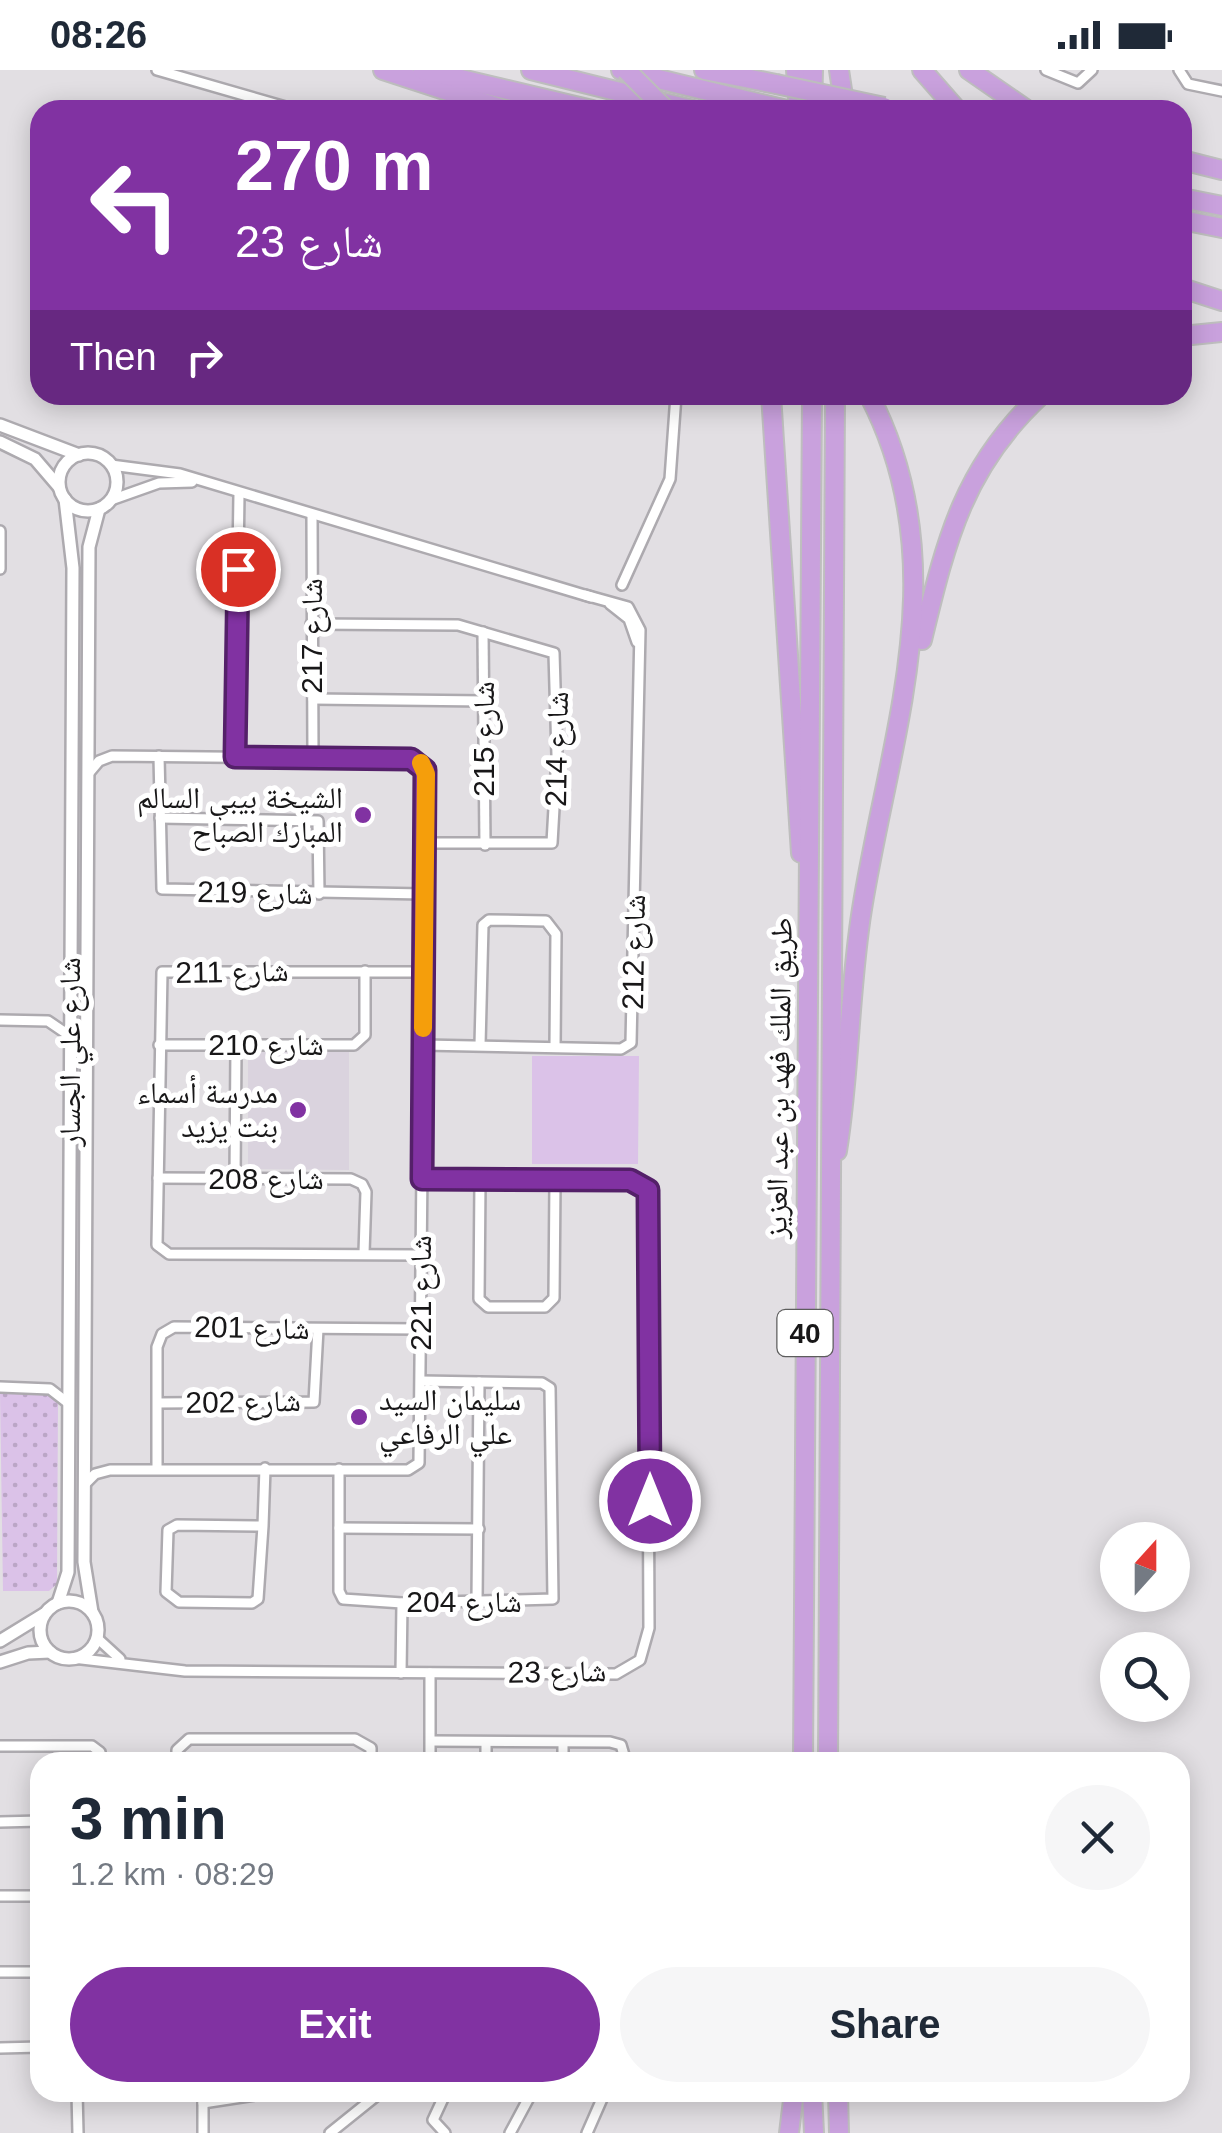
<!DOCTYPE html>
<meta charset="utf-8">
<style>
body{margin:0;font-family:Helvetica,"Noto Naskh Arabic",sans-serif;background:#f6f6f7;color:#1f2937;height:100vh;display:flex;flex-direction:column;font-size:38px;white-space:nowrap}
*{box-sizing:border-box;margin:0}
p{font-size:32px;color:#747a83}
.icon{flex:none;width:55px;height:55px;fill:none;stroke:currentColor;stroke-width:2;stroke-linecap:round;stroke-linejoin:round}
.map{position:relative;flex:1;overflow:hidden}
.panel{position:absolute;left:30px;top:1682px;width:1160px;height:350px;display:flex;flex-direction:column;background:#fff;border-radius:30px;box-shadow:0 5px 25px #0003}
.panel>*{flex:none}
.top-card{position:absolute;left:30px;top:30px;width:1162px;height:305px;border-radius:30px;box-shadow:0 5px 25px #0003;background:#8132a2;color:#fff;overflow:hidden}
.needle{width:65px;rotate:21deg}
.buttons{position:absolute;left:1100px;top:1452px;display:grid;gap:20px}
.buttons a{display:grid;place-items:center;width:90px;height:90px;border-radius:50%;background:#fff;box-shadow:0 5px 25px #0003;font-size:50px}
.pin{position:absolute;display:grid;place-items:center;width:85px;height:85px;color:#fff;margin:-42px;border:5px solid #fff;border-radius:50%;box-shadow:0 2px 10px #0007}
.me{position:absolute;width:110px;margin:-55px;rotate:0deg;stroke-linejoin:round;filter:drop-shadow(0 0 8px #0008)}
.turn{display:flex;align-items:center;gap:35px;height:210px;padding:0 40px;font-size:45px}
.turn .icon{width:130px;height:130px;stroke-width:2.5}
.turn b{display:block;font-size:70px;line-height:85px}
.then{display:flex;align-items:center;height:95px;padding:0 40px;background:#0003;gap:20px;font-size:38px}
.round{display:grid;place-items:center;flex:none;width:105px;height:105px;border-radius:52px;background:#f6f6f7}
.summary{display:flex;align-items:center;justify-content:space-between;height:170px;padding:0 40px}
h1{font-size:60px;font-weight:700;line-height:75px}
.action{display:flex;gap:20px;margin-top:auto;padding:20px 40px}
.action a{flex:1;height:115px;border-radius:60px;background:#8132a2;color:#fff;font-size:40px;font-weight:700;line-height:115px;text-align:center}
.action a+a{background:#f6f6f7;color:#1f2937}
.status{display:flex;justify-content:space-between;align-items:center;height:70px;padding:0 50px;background:#fff;direction:ltr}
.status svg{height:28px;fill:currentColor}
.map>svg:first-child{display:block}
.built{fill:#dad3de}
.grass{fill:url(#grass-dots)}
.park{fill:#dbc2e8}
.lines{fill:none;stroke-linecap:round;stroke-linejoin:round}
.minor-casing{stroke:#adaaaf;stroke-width:14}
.tertiary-casing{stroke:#adaaaf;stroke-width:16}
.motorway-casing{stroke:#bebebe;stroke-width:22}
.minor{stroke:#fff;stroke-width:9}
.tertiary{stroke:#fff;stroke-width:11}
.motorway{stroke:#c9a1dd;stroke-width:18}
.motorway-bridge-casing{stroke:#bebebe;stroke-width:22;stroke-linecap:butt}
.motorway-bridge{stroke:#c9a1dd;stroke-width:18}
.route-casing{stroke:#542069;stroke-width:25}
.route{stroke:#8132a2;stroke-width:18}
.slow{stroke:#f59e0b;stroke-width:18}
.poi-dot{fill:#8132a2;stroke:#fff;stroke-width:4}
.labels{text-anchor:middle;stroke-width:10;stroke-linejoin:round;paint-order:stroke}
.shield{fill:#fff;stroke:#5d5d5d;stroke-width:2.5}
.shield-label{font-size:28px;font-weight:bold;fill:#181718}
.street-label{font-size:30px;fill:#181718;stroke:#fff}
.poi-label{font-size:30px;fill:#181718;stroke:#fff;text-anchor:end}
</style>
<div class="status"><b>08:26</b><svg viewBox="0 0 49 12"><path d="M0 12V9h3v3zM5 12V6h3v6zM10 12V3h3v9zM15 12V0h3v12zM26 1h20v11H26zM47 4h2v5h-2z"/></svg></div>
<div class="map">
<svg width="1222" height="2063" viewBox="0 0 1222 2063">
<defs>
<pattern id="grass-dots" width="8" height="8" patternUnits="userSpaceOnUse" patternTransform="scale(2.5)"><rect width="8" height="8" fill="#dbc2e8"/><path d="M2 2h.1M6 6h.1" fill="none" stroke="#bba6c6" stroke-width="1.8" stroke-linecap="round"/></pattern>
</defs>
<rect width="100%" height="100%" fill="#e2dfe3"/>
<path class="built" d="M248,980L349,981V1100L248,1099Z"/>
<path class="grass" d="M0,1322L48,1323L58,1334L57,1514L49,1521H3Z"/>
<path class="park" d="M532,986H639L638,1094H532Z"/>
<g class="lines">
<defs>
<g id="minor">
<path d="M157,0L296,40"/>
<path d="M1046,0L1078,13L1092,0"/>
<path d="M1179,0L1188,14L1222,21"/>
<path d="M111,395L180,404L591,527"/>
<path d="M111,430L159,413L192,412"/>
<path d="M312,445L313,687"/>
<path d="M0,461V499"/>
<path d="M622,515L670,409L676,325"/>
<path d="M610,534L629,549L637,572"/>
<path d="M311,554L458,555L554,583L557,685L552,773H424"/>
<path d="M483,562L485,775"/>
<path d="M313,629L485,631"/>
<path d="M159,686L162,819L423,824"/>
<path d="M235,687L239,424"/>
<path d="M160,748L318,751L319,824"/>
<path d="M0,950L48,951L70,966"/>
<path d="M159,975H354L365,965V901"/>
<path d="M423,975L621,979L631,973L640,560L628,537L585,525"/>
<path d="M480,975L483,855L489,850L546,851L556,864L555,977"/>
<path d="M158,1108L351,1109L362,1114L366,1122L364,1183"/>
<path d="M235,1108L236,976"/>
<path d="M480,1111L479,1229L488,1237H545L554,1228L555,1111"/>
<path d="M420,1185L169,1184L157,1175L162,902H422"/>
<path d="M0,1317L50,1319L68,1333"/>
<path d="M158,1333L314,1332L318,1259"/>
<path d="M157,1399V1277L162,1264L174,1257L420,1259"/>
<path d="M339,1399V1521L343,1529L402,1533L553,1529L550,1318L542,1313L421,1311"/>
<path d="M84,1415L95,1404L110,1400H408L419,1393L426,704L423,695L411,689L112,686L99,691L88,704"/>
<path d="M263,1456L258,1529L252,1533L179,1532L166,1522L168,1460L177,1455L263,1456L265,1398"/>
<path d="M339,1458L479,1459"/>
<path d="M477,1532L479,1312"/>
<path d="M97,1568L120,1589"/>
<path d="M73,1588L185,1601L616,1604L640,1590L649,1558L647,1120L631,1111L422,1109"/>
<path d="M401,1603L402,1533"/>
<path d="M430,1603V1692"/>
<path d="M431,1671L610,1672L621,1675L626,1692"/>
<path d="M0,1676H92L100,1682L101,1692"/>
<path d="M177,1692V1680L189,1669H355L371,1678V1692"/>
<path d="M486,1692V1672"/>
<path d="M563,1692V1673"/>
<path d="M0,1752L40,1751"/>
<path d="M0,1826H40"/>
<path d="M0,1902H40"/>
<path d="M0,1978L40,1977"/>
<path d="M77,2022L78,2063"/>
<path d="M203,2022V2063"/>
<path d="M203,2033L275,2022"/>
<path d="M330,2063L381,2022"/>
<path d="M445,2063L433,2050L446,2022"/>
<path d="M510,2063L532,2022"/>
<path d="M587,2063L605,2022"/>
</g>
<g id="tertiary">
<path d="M0,355L79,385"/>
<path d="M0,372L35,389L59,417"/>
<circle cx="88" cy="412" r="29"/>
<circle cx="69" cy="1560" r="29"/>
<path d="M58,1533L68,1502L73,498L65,429"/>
<path d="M92,1542L84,1492L89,477L99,439"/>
<path d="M0,1571L44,1544"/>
<path d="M0,1592L28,1583L50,1582"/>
</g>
<g id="motorway">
<path d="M383,0L506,40"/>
<path d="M423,0L592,40"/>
<path d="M531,0L693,40"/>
<path d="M621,0L787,40"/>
<path d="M704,0L776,14"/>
<path d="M796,0L799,40"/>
<path d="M839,0L845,40"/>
<path d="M922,0L957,40"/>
<path d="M969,0L1027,40"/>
<path d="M812,40L813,0"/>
<path d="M1182,90L1222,100"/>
<path d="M1182,128L1222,136"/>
<path d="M1182,150L1222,158"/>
<path d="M1182,218L1222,231"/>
<path d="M1182,266L1222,262"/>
<path d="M771,325L801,783"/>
<path d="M922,570C946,471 963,397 1041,325"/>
<path d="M837,1081C850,1001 849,919 862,839C890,664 958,495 869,325"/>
<path d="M803,1692L812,325"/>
<path d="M828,1692L835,325"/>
<path d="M812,2022L814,2063"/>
<path d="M838,2022L839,2063"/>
<path d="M789,2063L794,2022"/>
</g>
</defs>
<use href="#minor" class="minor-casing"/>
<use href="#tertiary" class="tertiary-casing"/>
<use href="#motorway" class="motorway-casing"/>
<use href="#minor" class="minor"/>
<use href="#tertiary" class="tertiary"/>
<use href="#motorway" class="motorway"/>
<defs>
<g id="motorway-bridge">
<path d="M626,0L666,40"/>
<path d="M776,14L884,37"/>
</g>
</defs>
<use href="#motorway-bridge" class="motorway-bridge-casing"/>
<use href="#motorway-bridge" class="motorway-bridge"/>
</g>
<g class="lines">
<defs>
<path id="route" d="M238,499L235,687L411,689L425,700L422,1109L630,1110L648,1120L650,1431"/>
</defs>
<use href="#route" class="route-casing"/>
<use href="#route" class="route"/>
<path class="slow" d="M421,693L426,704L423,958"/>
</g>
<g class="poi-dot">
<circle cx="363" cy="745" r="10"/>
<circle cx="298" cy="1040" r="10"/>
<circle cx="359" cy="1347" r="10"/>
</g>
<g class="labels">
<rect class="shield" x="777.5" y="1240" width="55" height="46" rx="8"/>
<g class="shield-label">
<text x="805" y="1273">40</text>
</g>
<g class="street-label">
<text transform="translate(312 566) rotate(-90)" y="10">شارع 217</text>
<text transform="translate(484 669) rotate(-90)" y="10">شارع 215</text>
<text transform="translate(557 679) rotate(-89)" y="10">شارع 214</text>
<text transform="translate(255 823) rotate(1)" y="10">شارع 219</text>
<text transform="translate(634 882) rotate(-89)" y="10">شارع 212</text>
<text transform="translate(232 902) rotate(-1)" y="10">شارع 211</text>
<text x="266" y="985">شارع 210</text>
<text transform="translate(70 982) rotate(-90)" y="10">شارع علي الجسار</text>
<text transform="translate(779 1008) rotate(-89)" y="10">طريق الملك فهد بن عبد العزيز</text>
<text x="266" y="1119">شارع 208</text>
<text transform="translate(421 1223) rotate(-90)" y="10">شارع 221</text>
<text transform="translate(252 1258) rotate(1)" y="10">شارع 201</text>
<text transform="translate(243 1332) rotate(-1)" y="10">شارع 202</text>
<text x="464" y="1542">شارع 204</text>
<text transform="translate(557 1602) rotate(-1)" y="10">شارع 23</text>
</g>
<g class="poi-label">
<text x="343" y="738">الشيخة بيبي السالم<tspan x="343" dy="34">المبارك الصباح</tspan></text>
<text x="278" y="1033">مدرسة أسماء<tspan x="278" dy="34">بنت يزيد</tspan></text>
<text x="379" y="1340" text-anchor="start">سليمان السيد<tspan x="379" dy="34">علي الرفاعي</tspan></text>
</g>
</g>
</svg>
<div class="buttons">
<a><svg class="needle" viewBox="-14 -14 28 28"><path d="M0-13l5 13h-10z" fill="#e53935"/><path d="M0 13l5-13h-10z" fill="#747a83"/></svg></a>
<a><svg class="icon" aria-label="search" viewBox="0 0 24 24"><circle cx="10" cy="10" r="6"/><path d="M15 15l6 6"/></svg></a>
</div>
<div class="pin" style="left:238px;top:499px;background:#d93025"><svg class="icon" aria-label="arrive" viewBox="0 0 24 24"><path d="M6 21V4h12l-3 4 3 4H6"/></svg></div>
<svg class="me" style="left:650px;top:1431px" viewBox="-20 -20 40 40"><circle r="17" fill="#8132a2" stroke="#fff" stroke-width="3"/><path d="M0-11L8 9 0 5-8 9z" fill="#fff"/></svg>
<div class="top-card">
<div class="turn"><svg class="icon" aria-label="left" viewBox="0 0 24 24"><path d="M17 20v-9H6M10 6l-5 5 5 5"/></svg><div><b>270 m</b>شارع 23</div></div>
<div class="then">Then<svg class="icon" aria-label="right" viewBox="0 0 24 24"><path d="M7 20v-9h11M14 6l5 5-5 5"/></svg></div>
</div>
<section class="panel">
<div class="summary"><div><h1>3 min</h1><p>1.2 km · 08:29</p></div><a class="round"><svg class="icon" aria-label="close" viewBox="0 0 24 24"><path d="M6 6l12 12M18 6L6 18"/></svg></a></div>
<div class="action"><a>Exit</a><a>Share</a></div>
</section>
</div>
